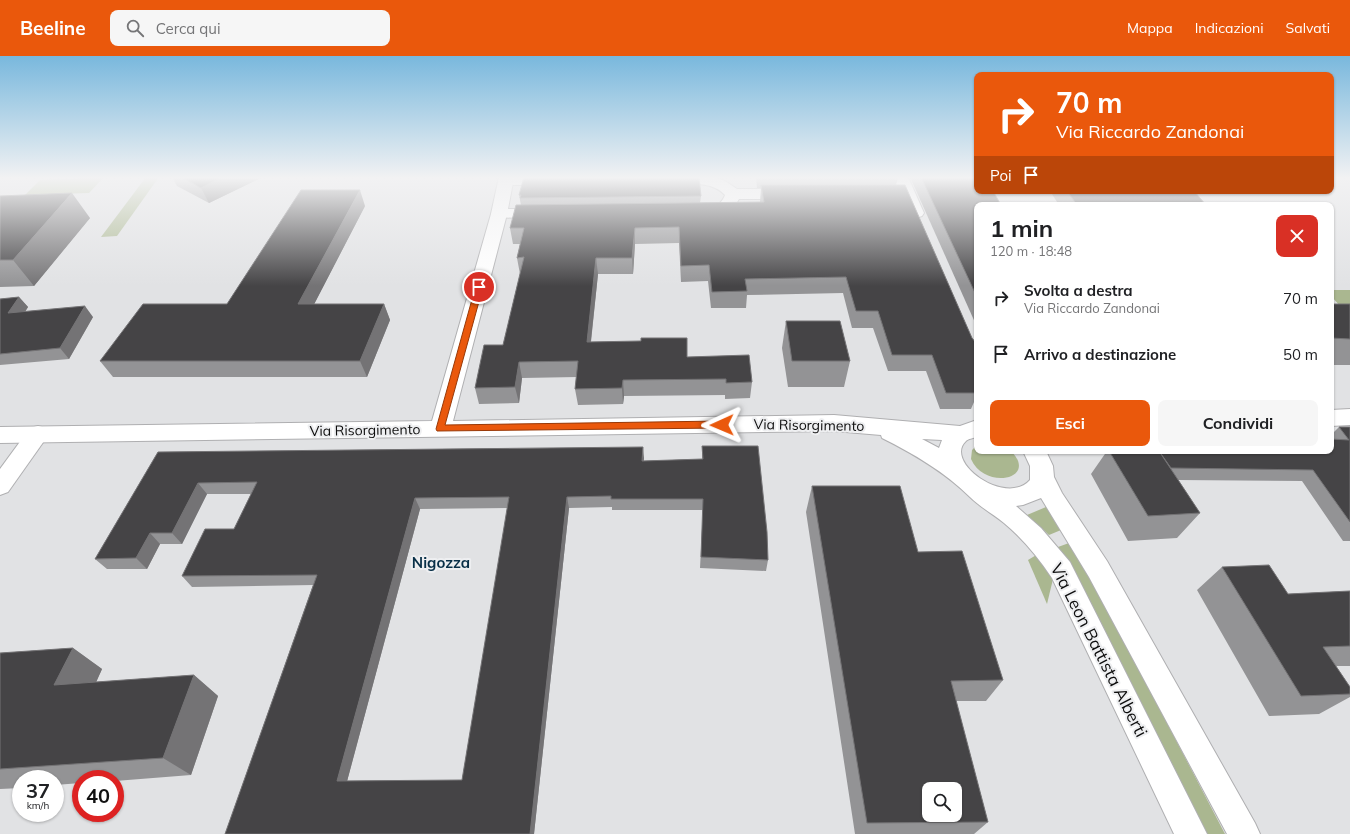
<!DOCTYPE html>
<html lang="it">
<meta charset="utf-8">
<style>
body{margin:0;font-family:Mulish,sans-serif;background:#f6f6f6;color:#202124;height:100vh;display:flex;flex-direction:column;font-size:15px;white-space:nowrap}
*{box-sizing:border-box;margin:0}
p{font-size:13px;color:#757577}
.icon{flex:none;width:22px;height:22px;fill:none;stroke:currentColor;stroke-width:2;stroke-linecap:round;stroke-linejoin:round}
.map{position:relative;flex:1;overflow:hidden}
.sheet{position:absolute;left:974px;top:146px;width:360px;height:252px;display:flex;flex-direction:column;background:#fff;border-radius:8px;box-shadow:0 1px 3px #0004}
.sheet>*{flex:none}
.guide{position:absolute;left:974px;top:16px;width:360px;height:122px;border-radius:8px;box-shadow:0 1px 3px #0004;background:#ea580c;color:#fff;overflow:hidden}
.fabs{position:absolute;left:922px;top:726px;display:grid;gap:8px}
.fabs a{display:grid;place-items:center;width:40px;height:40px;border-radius:8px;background:#fff;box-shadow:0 1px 3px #0004;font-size:20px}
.speed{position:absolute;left:12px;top:714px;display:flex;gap:8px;font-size:20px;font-weight:700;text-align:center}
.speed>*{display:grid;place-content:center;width:52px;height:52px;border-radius:50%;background:#fff;box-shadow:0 1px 3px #0004;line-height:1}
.speed small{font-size:10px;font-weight:400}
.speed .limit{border:6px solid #d22;background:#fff;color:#111}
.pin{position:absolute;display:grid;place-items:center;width:34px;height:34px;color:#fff;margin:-17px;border:2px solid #fff;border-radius:50%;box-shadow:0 1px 4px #0007}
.me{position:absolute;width:44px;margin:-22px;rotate:269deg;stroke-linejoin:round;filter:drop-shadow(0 0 3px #0008)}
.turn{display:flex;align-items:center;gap:14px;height:84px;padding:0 16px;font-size:18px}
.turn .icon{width:52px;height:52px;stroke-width:2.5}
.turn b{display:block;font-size:28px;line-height:34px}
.then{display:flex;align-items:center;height:38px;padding:0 16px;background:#0003;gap:8px;font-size:15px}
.round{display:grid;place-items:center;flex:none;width:42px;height:42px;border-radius:8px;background:#f6f6f6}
.summary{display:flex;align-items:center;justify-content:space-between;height:68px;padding:0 16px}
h1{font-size:24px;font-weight:700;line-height:30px}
.action{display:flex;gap:8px;margin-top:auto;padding:8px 16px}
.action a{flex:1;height:46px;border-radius:8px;background:#ea580c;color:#fff;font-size:16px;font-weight:700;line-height:46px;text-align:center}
.action a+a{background:#f6f6f6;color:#202124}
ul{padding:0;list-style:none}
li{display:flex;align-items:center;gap:12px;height:56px;padding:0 16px}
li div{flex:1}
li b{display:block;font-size:15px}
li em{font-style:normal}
header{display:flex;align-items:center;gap:24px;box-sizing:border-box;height:56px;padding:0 20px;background:#ea580c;color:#fff}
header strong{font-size:19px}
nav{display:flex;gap:22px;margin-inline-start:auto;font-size:14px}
.search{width:280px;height:36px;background:#f6f6f6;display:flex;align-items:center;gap:10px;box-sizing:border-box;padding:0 14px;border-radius:8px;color:#757577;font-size:15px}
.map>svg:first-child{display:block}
.green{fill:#aab790}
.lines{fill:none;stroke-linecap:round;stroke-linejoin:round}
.street-casing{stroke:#afafb1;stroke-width:2}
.secondary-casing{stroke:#afafb1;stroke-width:2}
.street{fill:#fff;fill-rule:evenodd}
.secondary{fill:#fff;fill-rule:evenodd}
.wall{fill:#939395;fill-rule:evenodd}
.shaded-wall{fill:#747375}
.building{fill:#454446;stroke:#747375;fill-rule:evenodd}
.route{fill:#ea580c;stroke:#983908}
.labels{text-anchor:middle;stroke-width:4;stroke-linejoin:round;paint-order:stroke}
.street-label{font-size:14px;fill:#0d0d0d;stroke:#eeeff1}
.neighbourhood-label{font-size:15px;font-weight:bold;fill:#093048;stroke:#eeeff1}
.near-street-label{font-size:17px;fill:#0d0d0d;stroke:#eeeff1}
</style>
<header>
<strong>Beeline</strong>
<div class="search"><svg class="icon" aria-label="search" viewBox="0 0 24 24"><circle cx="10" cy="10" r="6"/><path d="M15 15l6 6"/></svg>Cerca qui</div>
<nav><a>Mappa</a><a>Indicazioni</a><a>Salvati</a></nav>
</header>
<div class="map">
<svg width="1350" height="778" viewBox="0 0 1350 778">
<rect width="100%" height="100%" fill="#e1e2e4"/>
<g class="green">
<path d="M146,121H159L117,180L101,181Z"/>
<path d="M103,122L89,137L25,139L40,124Z"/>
<path d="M1331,234H1350V261L1331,240Z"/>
<path d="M977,389V395H1011C1039,423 985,435 971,403L972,394Z"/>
<path d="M1046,451L1061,474L1049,479L1027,459Z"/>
<path d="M1069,487H1073L1225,778H1206L1058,492V491Z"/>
<path d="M1038,498L1053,523L1047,548L1028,504Z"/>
</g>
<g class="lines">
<defs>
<g id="street">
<path d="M500,121H558L560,124L557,127L552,129H506L501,127L498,124Z"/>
<path d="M663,121H715L725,125L737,133H790L795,135L798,138L795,141L790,143H739C731,158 715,165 698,160L696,157L698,154C710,151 720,152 725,139C711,124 688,128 669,129L664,127L661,124Z"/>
<path d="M499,153H544L550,155L552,158L550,161L544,163L493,161L491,158L493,155Z"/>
<path d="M1350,353V369L1331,370V354Z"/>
<path d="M38,370L46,372L49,378L8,436L0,439V413L30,372Z"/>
</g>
<g id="secondary">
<path d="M499,121H514L507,158L453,365L834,359L960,370L977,364V381C973,382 968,383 966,385C943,406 1006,451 1030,424V410L1023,395H1046L1053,410L1054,421L1062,437L1107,505L1255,767L1260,778H1227L1089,521L1041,442L1023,449L1016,450L1041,472L1070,506L1207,778H1174L1052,522C1038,501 1023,483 1004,467C993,458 980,451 970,441C945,416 914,398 882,382L881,379L834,375L0,387V371L432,365L491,158ZM922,383L942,384L939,392Z"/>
<path d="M893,121H908L924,157L922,160L916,162L910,160Z"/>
</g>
</defs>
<use href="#street" class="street-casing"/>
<use href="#secondary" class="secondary-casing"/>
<use href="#street" class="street"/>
<use href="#secondary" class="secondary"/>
</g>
<g class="wall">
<path d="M172,121H263L209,147L177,130Z"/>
<path d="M756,121H898L896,129L972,282L976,287H977V339L971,353H940L926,315H888L873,272H852L843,237L747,239L746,252H711L708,225L681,226L679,187L635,188L633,218H598L591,286L687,301L752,326L750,342L725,343V339L624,340L623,348L578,349L575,333L577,321L522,322L519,347L479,348L475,332L503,289L520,218L517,202L520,188H513L510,172L521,149L519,139L701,140L700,147L760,146L761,132H757Z"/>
<path d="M910,121H977V271Z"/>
<path d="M1050,135H1194L1206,149H1059Z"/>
<path d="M0,140L90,162L34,230L0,231Z"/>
<path d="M365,150L314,248H384L390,264L367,321H113L100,305L227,248Z"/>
<path d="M19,241L28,251L25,256L93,261L69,303L0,309V243Z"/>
<rect x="1331" y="248" width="19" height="61"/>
<path d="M786,265L850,305L844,331H788L782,292Z"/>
<path d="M1339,371H1350V485H1343L1302,425L1178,424L1200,457L1177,482L1128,485L1091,418L1107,395H1331V379Z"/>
<path d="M702,390L768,504L766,515L700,512L703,454H612V451L569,452L534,778H225L313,529L192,531L182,520L234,473L251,438H207L182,488H160L147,513H107L95,503L158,396L644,402L643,405L702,403ZM508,452L462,724L347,725L420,453Z"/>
<path d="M812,430L918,496L1003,624L986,645H956L988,766L974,778H855L806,456Z"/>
<path d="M1222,511L1288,538L1350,535V610H1336L1350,631V641L1319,658L1269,660L1197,534Z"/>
<path d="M73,592L102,613L96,626L194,619L218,640L191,719L115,725V723H81V727L55,729V723H21V732L0,733V597Z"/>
</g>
<g class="shaded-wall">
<path d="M223,121H263L209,147L201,132Z"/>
<path d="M360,134L365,150L306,264L298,248Z"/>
<path d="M72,137L90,162L34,230L13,204Z"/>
<path d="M635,172V188L633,218L632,202Z"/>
<path d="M596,202L598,218L589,302L587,286Z"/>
<path d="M19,241L28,251L17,268L8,257Z"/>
<path d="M384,248L390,264L367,321L360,305Z"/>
<path d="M85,250L93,261L69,303L60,292Z"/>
<path d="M519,306L522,322L519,347L515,331Z"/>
<path d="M623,324L624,340L623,348L622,332Z"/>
<path d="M643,391L644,402L643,416L642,405Z"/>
<path d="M198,427L207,438L182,488L172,477Z"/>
<path d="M567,441L569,452L534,778H530Z"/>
<path d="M415,442L420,453L345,733L337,725Z"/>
<path d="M150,477L160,488L147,513L136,502Z"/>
<path d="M73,592L102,613L86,649L54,629Z"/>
<path d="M194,619L218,640L191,719L163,702Z"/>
</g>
<g class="building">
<path d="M181,121H223L201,132Z"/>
<path d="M524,121H699L701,140L520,142L521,139H519Z"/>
<path d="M921,121H977V135H993L1001,149H977V241Z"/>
<path d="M761,129H905L972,282L976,287H977V337H946L932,299H892L878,255H856L846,221L745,223L747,235L712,236L709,209L681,210L679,171L635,172L632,202H596L587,286L641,285V282H687V301L749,299L752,326L726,327V323L623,324L622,332L575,333L578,305L519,306L515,331L475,332L484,289H503L524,201L517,202L524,172H510L516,149L764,146Z"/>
<path d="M301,134H360L298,248H384L360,305H100L143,248H227Z"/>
<path d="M1067,135H1194L1206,149H1077Z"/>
<path d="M72,137L13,204H0V140Z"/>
<path d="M19,241L8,257L85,250L60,292L0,298V243Z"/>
<path d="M1331,248H1350V283L1331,282Z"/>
<path d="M786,265H840L850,305H792Z"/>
<path d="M1339,371H1350V466L1313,414L1171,412L1159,395H1331V383L1349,384Z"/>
<path d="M702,390H758L767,476L768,504L701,501L703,443H611V440L567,441L530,778H225L317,519L182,520L205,473H234L257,426L198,427L172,477H150L136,502L95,503L158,396L643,391L642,405L703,403ZM509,441L462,724L337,725L415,442Z"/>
<path d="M1109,395H1159L1200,457L1148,460Z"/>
<path d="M812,430H900L918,496L962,495L1003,624L951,625L988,766L867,767ZM929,733H955V759H929Z"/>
<path d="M1269,509L1288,538L1350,535V590L1323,591L1350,631V638L1301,640L1222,511Z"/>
<path d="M73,592L54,629L194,619L163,702L0,713V597Z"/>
</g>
<linearGradient id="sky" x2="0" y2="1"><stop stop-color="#79b8dd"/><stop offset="0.53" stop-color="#f2f2f3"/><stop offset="1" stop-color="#f2f2f3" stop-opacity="0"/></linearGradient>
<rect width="1350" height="230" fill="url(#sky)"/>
<path class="route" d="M476,229L483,231L445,369L722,365L727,369L722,372L437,375L436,373Z"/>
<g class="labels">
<g class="street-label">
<text transform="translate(809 369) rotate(1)" y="5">Via Risorgimento</text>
<text transform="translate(365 374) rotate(-1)" y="5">Via Risorgimento</text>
</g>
<g class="neighbourhood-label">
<text x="441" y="512">Nigozza</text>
</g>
<g class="near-street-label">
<text transform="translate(1099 594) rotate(63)" y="6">Via Leon Battista Alberti</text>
</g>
</g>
</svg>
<div class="fabs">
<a><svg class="icon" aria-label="search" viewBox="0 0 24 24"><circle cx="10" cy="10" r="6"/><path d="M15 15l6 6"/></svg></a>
</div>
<div class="speed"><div>37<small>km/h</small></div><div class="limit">40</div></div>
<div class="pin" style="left:479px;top:231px;background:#d93025"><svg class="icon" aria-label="arrive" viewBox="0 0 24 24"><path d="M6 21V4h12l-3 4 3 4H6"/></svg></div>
<svg class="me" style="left:722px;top:369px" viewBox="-20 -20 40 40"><path d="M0-17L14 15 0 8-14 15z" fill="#ea580c" stroke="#fff" stroke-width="4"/></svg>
<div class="guide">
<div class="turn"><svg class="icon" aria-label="right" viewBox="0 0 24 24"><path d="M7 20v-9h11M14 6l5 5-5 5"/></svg><div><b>70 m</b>Via Riccardo Zandonai</div></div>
<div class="then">Poi<svg class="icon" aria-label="arrive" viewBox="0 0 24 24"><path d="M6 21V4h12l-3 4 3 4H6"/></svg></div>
</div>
<section class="sheet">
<div class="summary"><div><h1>1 min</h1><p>120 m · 18:48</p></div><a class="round" style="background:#d93025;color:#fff"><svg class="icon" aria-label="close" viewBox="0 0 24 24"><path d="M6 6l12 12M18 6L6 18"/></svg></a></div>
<ul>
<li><svg class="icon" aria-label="right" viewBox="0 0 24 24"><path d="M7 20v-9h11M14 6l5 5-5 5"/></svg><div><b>Svolta a destra</b><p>Via Riccardo Zandonai</p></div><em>70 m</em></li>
<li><svg class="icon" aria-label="arrive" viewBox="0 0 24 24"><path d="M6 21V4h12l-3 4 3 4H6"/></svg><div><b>Arrivo a destinazione</b></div><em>50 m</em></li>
</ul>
<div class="action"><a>Esci</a><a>Condividi</a></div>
</section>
</div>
